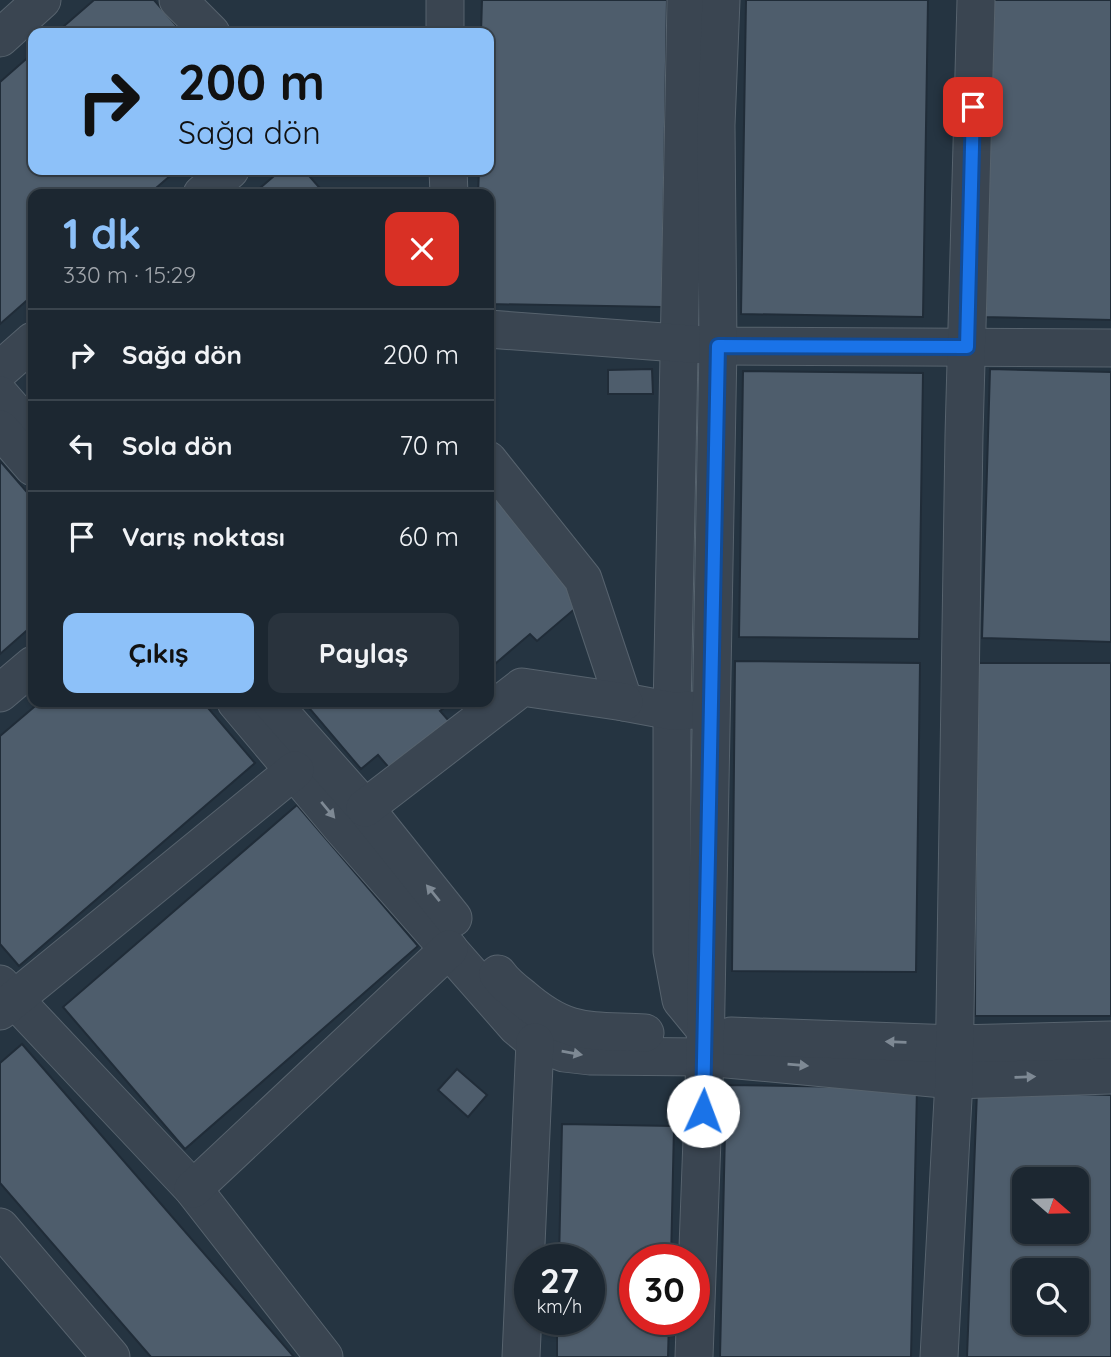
<!DOCTYPE html>
<html lang="tr">
<meta charset="utf-8">
<style>
body{margin:0;font-family:Quicksand,sans-serif;background:#29333d;color:#f1f3f6;height:100vh;display:flex;flex-direction:column;font-size:26px;white-space:nowrap}
*{box-sizing:border-box;margin:0}
p{font-size:23px;color:#a0a5ab}
.icon{flex:none;width:38px;height:38px;fill:none;stroke:currentColor;stroke-width:2;stroke-linecap:round;stroke-linejoin:round}
.map{position:relative;flex:1;overflow:hidden}
.side{position:absolute;left:28px;top:189px;width:466px;height:518px;display:flex;flex-direction:column;background:#1c2731;border-radius:14px;box-shadow:0 2px 5px #0004,0 0 0 2px #3a444d}
.side>*{flex:none}
.top-card{position:absolute;left:28px;top:28px;width:466px;height:147px;border-radius:14px;box-shadow:0 2px 5px #0004,0 0 0 2px #3a444d;background:#8dc1f9;color:#111;overflow:hidden}
.needle{width:46px;rotate:110deg}
.buttons{position:absolute;left:1012px;top:1167px;display:grid;gap:14px}
.buttons a{display:grid;place-items:center;width:77px;height:77px;border-radius:14px;background:#1c2731;box-shadow:0 2px 5px #0004,0 0 0 2px #3a444d;font-size:35px}
.speed{position:absolute;left:514px;top:1244px;display:flex;gap:14px;font-size:35px;font-weight:700;text-align:center}
.speed>*{display:grid;place-content:center;width:91px;height:91px;border-radius:50%;background:#1c2731;box-shadow:0 2px 5px #0004,0 0 0 2px #3a444d;line-height:1}
.speed small{font-size:18px;font-weight:400}
.speed .limit{border:10px solid #d22;background:#fff;color:#111}
.pin{position:absolute;display:grid;place-items:center;width:60px;height:60px;color:#fff;margin:-30px;border-radius:14px;box-shadow:0 4px 10px #0006}
.me{position:absolute;width:77px;margin:-38px;rotate:2deg;stroke-linejoin:round;filter:drop-shadow(0 0 5px #0008)}
.turn{display:flex;align-items:center;gap:24px;height:147px;padding:0 35px;font-size:32px}
.turn .icon{width:91px;height:91px;stroke-width:2.5}
.turn b{display:block;font-size:49px;line-height:60px}
.round{display:grid;place-items:center;flex:none;width:74px;height:74px;border-radius:14px;background:#29333d}
.summary{display:flex;align-items:center;justify-content:space-between;height:119px;padding:0 35px}
h1{font-size:42px;font-weight:700;line-height:52px;color:#8dc1f9}
.primary-button{display:flex;gap:14px;margin-top:auto;padding:14px 35px}
.primary-button a{flex:1;height:80px;border-radius:14px;background:#8dc1f9;color:#111;font-size:28px;font-weight:700;line-height:80px;text-align:center}
.primary-button a+a{background:#29333d;color:#f1f3f6}
ul{padding:0;list-style:none}
li{display:flex;align-items:center;gap:21px;height:91px;padding:0 35px;border-top:2px solid #3a444d}
li div{flex:1}
li b{display:block;font-size:26px}
li em{font-style:normal}
.map>svg:first-child{display:block}
.building{fill:#4e5d6c;stroke:#202c38;stroke-width:2;fill-rule:evenodd}
.lines{fill:none;stroke-linecap:round;stroke-linejoin:round}
.minor-casing{stroke:#57636e;stroke-width:39}
.minor{stroke:#3a4551;stroke-width:37}
.oneway{fill:#7e8994}
.route-casing{stroke:#114b97;stroke-width:18}
.route{stroke:#1a73e8;stroke-width:12}
</style>
<div class="map">
<svg width="1111" height="1357" viewBox="0 0 1111 1357">
<rect width="100%" height="100%" fill="#253441"/>
<g class="building">
<path d="M94,0H154L183,33H56Z"/>
<path d="M482,0H667L662,307L488,304V194H478L479,170H488V33H481Z"/>
<path d="M746,0H928L923,317L741,314Z"/>
<path d="M989,0H1111V320L981,317Z"/>
<path d="M33,53V170H177L149,194H33V295L0,324V82Z"/>
<path d="M281,170H304L325,194H253Z"/>
<path d="M652,369L653,394H608V370Z"/>
<path d="M990,369L1111,372V642L982,638Z"/>
<path d="M743,371L923,373L919,639L739,637Z"/>
<path d="M0,461L33,499V625L0,654Z"/>
<path d="M498,499L584,601L537,641L530,634L488,670V506Z"/>
<path d="M735,661L920,663L916,972L732,971Z"/>
<path d="M976,663H1111V1016H975Z"/>
<path d="M40,702H203L255,763L19,966L0,944V736Z"/>
<path d="M304,702H452L440,711L449,721L391,770L378,755L361,769Z"/>
<path d="M297,805L418,946L185,1149L63,1007Z"/>
<path d="M22,1044L294,1357H151L0,1183V1063Z"/>
<path d="M457,1069L487,1095L468,1117L438,1090Z"/>
<path d="M726,1085L917,1088L911,1357H720Z"/>
<path d="M977,1091L1111,1095V1357H967ZM1024,1180H1076V1232H1024ZM1024,1270H1076V1323H1024Z"/>
<path d="M562,1124L674,1126L671,1260H635V1320H669L668,1357H557V1320H590V1260H559Z"/>
</g>
<g class="lines">
<defs>
<g id="minor">
<path d="M178,0L211,33"/>
<path d="M445,0V33"/>
<path d="M686,0L672,711V951L681,1000L704,1028"/>
<path d="M0,38L42,0"/>
<path d="M448,170L449,194"/>
<path d="M202,194L230,170"/>
<path d="M488,329L718,346L1111,348"/>
<path d="M0,370L33,341"/>
<path d="M0,395L33,433"/>
<path d="M0,429L33,467"/>
<path d="M488,460L583,579L624,702L672,711L697,710"/>
<path d="M0,693L33,665"/>
<path d="M236,702L342,828L517,1027L535,1042L564,1053L590,1056L705,1057L954,1080L1111,1075"/>
<path d="M271,702L365,808L453,918"/>
<path d="M365,808L522,687L624,702"/>
<path d="M498,974C504,983 513,990 522,997C567,1036 588,1030 645,1033"/>
<path d="M0,984L193,1189L324,1357"/>
<path d="M0,1011L295,770"/>
<path d="M731,1036L955,1044L1111,1040"/>
<path d="M193,1189L449,949"/>
<path d="M0,1227L111,1357"/>
<path d="M521,1357L535,1042"/>
<path d="M694,1357L705,1057L718,346L716,125L721,0"/>
<path d="M939,1357L954,1080L964,435L976,0"/>
</g>
</defs>
<use href="#minor" class="minor-casing"/>
<use href="#minor" class="minor"/>
</g>
<defs><path id="oneway-solid" d="M-6-.8H1V-3.2L6.5 0L1 3.2V.8H-6Z" transform="scale(1.75)"/></defs>
<g class="oneway">
<use href="#oneway-solid" transform="translate(328 810) rotate(50)"/>
<use href="#oneway-solid" transform="translate(433 893) rotate(-129)"/>
<use href="#oneway-solid" transform="translate(896 1042) rotate(-178)"/>
<use href="#oneway-solid" transform="translate(572 1053) rotate(10)"/>
<use href="#oneway-solid" transform="translate(798 1065) rotate(5)"/>
<use href="#oneway-solid" transform="translate(1025 1077) rotate(-2)"/>
</g>
<g class="lines">
<defs>
<path id="route" d="M703,1111L718,346L967,347L973,107"/>
</defs>
<use href="#route" class="route-casing"/>
<use href="#route" class="route"/>
</g>
</svg>
<div class="buttons">
<a><svg class="needle" viewBox="-14 -14 28 28"><path d="M0-13l5 13h-10z" fill="#e53935"/><path d="M0 13l5-13h-10z" fill="#a0a5ab"/></svg></a>
<a><svg class="icon" aria-label="search" viewBox="0 0 24 24"><circle cx="10" cy="10" r="6"/><path d="M15 15l6 6"/></svg></a>
</div>
<div class="speed"><div>27<small>km/h</small></div><div class="limit">30</div></div>
<div class="pin" style="left:973px;top:107px;background:#d93025"><svg class="icon" aria-label="arrive" viewBox="0 0 24 24"><path d="M6 21V4h12l-3 4 3 4H6"/></svg></div>
<svg class="me" style="left:703px;top:1111px" viewBox="-20 -20 40 40"><circle r="19" fill="#fff"/><path d="M0-13L10 11 0 6-10 11z" fill="#1a73e8"/></svg>
<div class="top-card">
<div class="turn"><svg class="icon" aria-label="right" viewBox="0 0 24 24"><path d="M7 20v-9h11M14 6l5 5-5 5"/></svg><div><b>200 m</b>Sağa dön</div></div>
</div>
<section class="side">
<div class="summary"><div><h1>1 dk</h1><p>330 m · 15:29</p></div><a class="round" style="background:#d93025;color:#fff"><svg class="icon" aria-label="close" viewBox="0 0 24 24"><path d="M6 6l12 12M18 6L6 18"/></svg></a></div>
<ul>
<li><svg class="icon" aria-label="right" viewBox="0 0 24 24"><path d="M7 20v-9h11M14 6l5 5-5 5"/></svg><div><b>Sağa dön</b></div><em>200 m</em></li>
<li><svg class="icon" aria-label="left" viewBox="0 0 24 24"><path d="M17 20v-9H6M10 6l-5 5 5 5"/></svg><div><b>Sola dön</b></div><em>70 m</em></li>
<li><svg class="icon" aria-label="arrive" viewBox="0 0 24 24"><path d="M6 21V4h12l-3 4 3 4H6"/></svg><div><b>Varış noktası</b></div><em>60 m</em></li>
</ul>
<div class="primary-button"><a>Çıkış</a><a>Paylaş</a></div>
</section>
</div>
